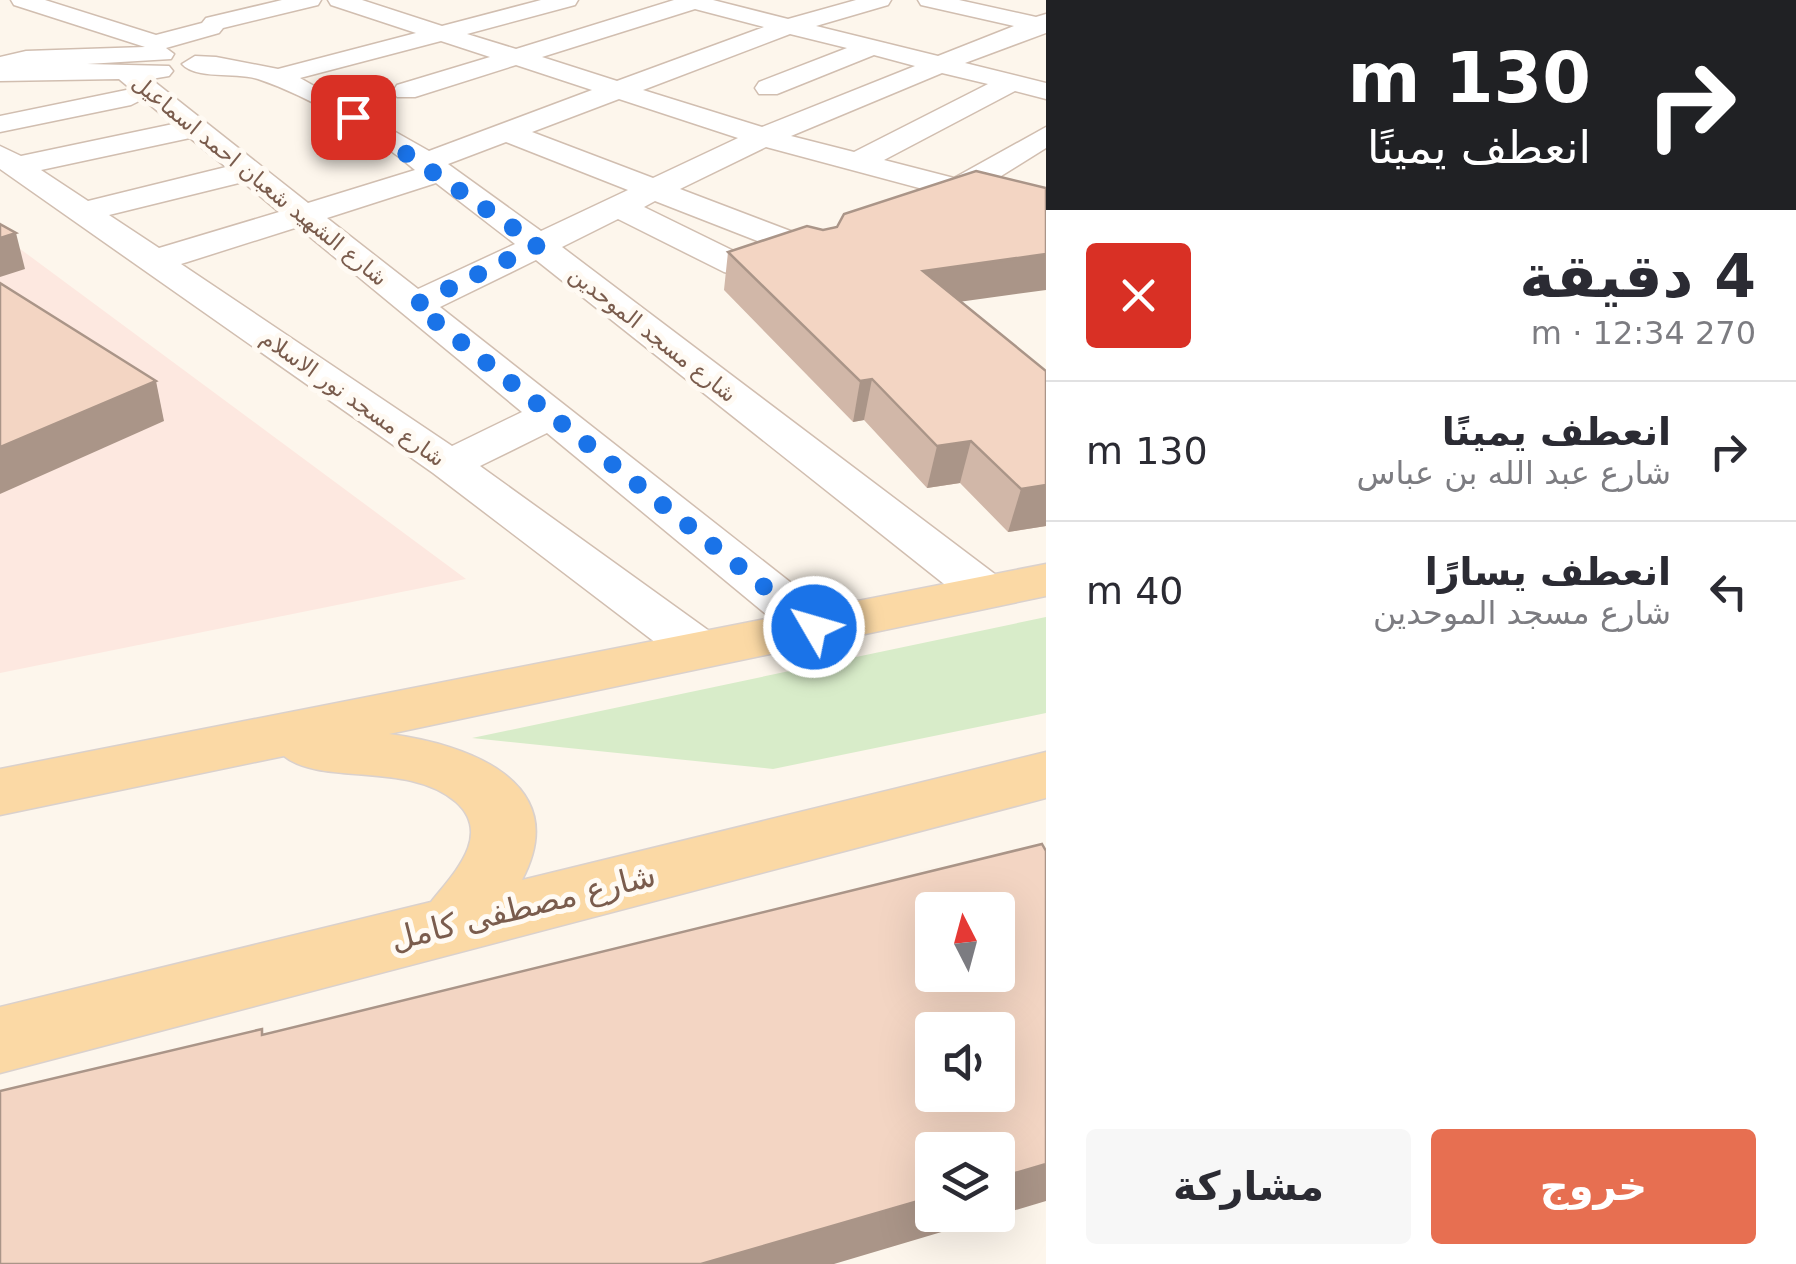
<!DOCTYPE html>
<html lang="ar">
<meta charset="utf-8">
<style>
body{margin:0;font-family:"DejaVu Sans",Cairo,sans-serif;background:#f7f7f7;color:#2b2b33;direction:rtl;height:100vh;display:flex;flex-direction:column;font-size:38px;white-space:nowrap}
*{box-sizing:border-box;margin:0}
p{font-size:32px;color:#7c7c81}
.icon{flex:none;width:55px;height:55px;fill:none;stroke:currentColor;stroke-width:2;stroke-linecap:round;stroke-linejoin:round}
.map{position:relative;flex:1;overflow:hidden;direction:ltr}
.drawer{display:flex;flex-direction:column;background:#fff;width:750px}
.drawer>*{flex:none}
.hud{background:#202124;color:#fff;overflow:hidden}
.needle{width:65px;rotate:354deg}
.controls{position:absolute;left:915px;top:892px;display:grid;gap:20px}
.controls a{display:grid;place-items:center;width:100px;height:100px;border-radius:10px;background:#fff;box-shadow:0 10px 40px #0002;font-size:50px}
.pin{position:absolute;display:grid;place-items:center;width:85px;height:85px;color:#fff;margin:-42px;border-radius:20px;box-shadow:0 5px 15px #0006}
.me{position:absolute;width:110px;margin:-55px;rotate:308deg;stroke-linejoin:round;filter:drop-shadow(0 0 8px #0008)}
.turn{display:flex;align-items:center;gap:35px;height:210px;padding:0 40px;font-size:45px}
.turn .icon{width:130px;height:130px;stroke-width:2.5}
.turn b{display:block;font-size:70px;line-height:85px}
.round{display:grid;place-items:center;flex:none;width:105px;height:105px;border-radius:10px;background:#f7f7f7}
.overview{display:flex;align-items:center;justify-content:space-between;height:170px;padding:0 40px}
h1{font-size:60px;font-weight:800;line-height:75px}
.primary-button{display:flex;gap:20px;margin-top:auto;padding:20px 40px}
.primary-button a{flex:1;height:115px;border-radius:10px;background:#e76f51;color:#fff;font-size:40px;font-weight:800;line-height:115px;text-align:center}
.primary-button a+a{background:#f7f7f7;color:#2b2b33}
ul{padding:0;list-style:none}
li{display:flex;align-items:center;gap:30px;height:140px;padding:0 40px;border-top:2px solid #e1e1e2}
li div{flex:1}
li b{display:block;font-size:38px}
li em{font-style:normal}
main{display:flex;flex:1;min-height:0}
.map>svg:first-child{display:block}
.commercial{fill:#fde8e0}
.green{fill:#d8ecc9}
.lines{fill:none;stroke-linecap:round;stroke-linejoin:round}
.minor-casing{stroke:#d1beb0;stroke-width:3}
.primary-casing{stroke:#dad1cd;stroke-width:3}
.minor{fill:#fff;fill-rule:evenodd}
.primary{fill:#fbd9a5;fill-rule:evenodd}
.wall{fill:#d1b7a8}
.shaded-wall{fill:#aa9588}
.building{fill:#f3d5c3;stroke:#aa9588;stroke-width:2.5;fill-rule:evenodd}
.route{stroke:#1a73e8;stroke-width:18;stroke-dasharray:0 32.4}
.labels{text-anchor:middle;stroke-width:10;stroke-linejoin:round;paint-order:stroke}
.far-street-label{font-size:22px;fill:#7a5c4d;stroke:#fffaf3}
.near-street-label{font-size:32px;fill:#7a5c4d;stroke:#fffaf3}
</style>
<main>
<section class="drawer">
<div class="hud">
<div class="turn"><svg class="icon" aria-label="right" viewBox="0 0 24 24"><path d="M7 20v-9h11M14 6l5 5-5 5"/></svg><div><b>130 m</b>انعطف يمينًا</div></div>
</div>
<div class="overview"><div><h1>4 دقيقة</h1><p>270 m · 12:34</p></div><a class="round" style="background:#d93025;color:#fff"><svg class="icon" aria-label="close" viewBox="0 0 24 24"><path d="M6 6l12 12M18 6L6 18"/></svg></a></div>
<ul>
<li><svg class="icon" aria-label="right" viewBox="0 0 24 24"><path d="M7 20v-9h11M14 6l5 5-5 5"/></svg><div><b>انعطف يمينًا</b><p>شارع عبد الله بن عباس</p></div><em>130 m</em></li>
<li><svg class="icon" aria-label="left" viewBox="0 0 24 24"><path d="M17 20v-9H6M10 6l-5 5 5 5"/></svg><div><b>انعطف يسارًا</b><p>شارع مسجد الموحدين</p></div><em>40 m</em></li>
</ul>
<div class="primary-button"><a>خروج</a><a>مشاركة</a></div>
</section>
<div class="map">
<svg width="1046" height="1264" viewBox="0 0 1046 1264">
<rect width="100%" height="100%" fill="#fdf6ec"/>
<path class="commercial" d="M0,234L466,579L0,673Z"/>
<path class="green" d="M1046,617V713L773,769L472,738Z"/>
<g class="lines">
<defs>
<path id="minor" d="M11,0H45L156,35L202,23L206,18L282,0H321L318,5L223,28L219,33L166,48L174,54L171,59L87,64L169,66L173,71L169,76L151,79L308,203L415,170C373,134 311,97 258,79C237,72 196,80 182,64L195,56L216,57L278,69L416,33L331,5L328,0H362L442,26L541,0H578L575,5L467,34L516,49L674,0H713L788,19L856,0H891L888,5L816,26L938,56L1014,26L921,5L918,0H959L1036,17L1046,14V33L965,63L1046,83V99L1015,91L884,160L954,178L1046,127V148L985,186L1046,202V222L766,147L680,189L830,246L835,253L830,260L818,263L806,260L655,201L644,207L748,258L753,265L748,272L736,275L724,272L618,219L562,247L1004,581L1011,592L1004,603L986,608L968,603L536,260L440,307L832,615L840,627L832,639L814,644L796,639L547,433L480,466L719,638L727,650L719,662L700,667L681,662L433,473L0,169V146L21,156L173,124L143,99L131,105L0,132V116L131,89L119,79L0,81V57L26,51L145,47L14,5ZM695,9L764,27L617,81L542,57ZM790,34L847,48L759,82L755,88L759,94H777L874,55L915,66L762,127L643,90ZM441,41L490,57L397,85L393,91L397,97H415L516,65L592,90L429,151L300,78ZM942,73L988,84L854,152L791,136ZM619,99L738,138L653,178L532,132ZM190,138L226,167L88,201L41,170ZM506,142L628,190L541,231L448,164ZM243,182L279,212L159,248L109,215ZM436,183L515,244L418,289L327,218ZM298,227L522,412L452,446L181,264Z"/>
<path id="primary" d="M1046,564V596L389,734C466,744 574,781 522,880L1046,752V798L0,1073V1007L431,902C453,874 493,835 456,802C409,761 321,786 284,756L0,815V769Z"/>
</defs>
<use href="#minor" class="minor-casing"/>
<use href="#primary" class="primary-casing"/>
<use href="#minor" class="minor"/>
<use href="#primary" class="primary"/>
</g>
<path class="wall" d="M728,252L961,302L1046,526L1008,532L960,483L927,488L864,420L853,422L724,290Z"/>
<g class="shaded-wall">
<path d="M16,233L25,269L0,277V238Z"/>
<path d="M1046,254V290L915,308L923,271Z"/>
<path d="M872,379L864,420L853,422L860,381Z"/>
<path d="M156,381L164,421L0,494V447Z"/>
<path d="M971,441L960,483L927,488L937,446Z"/>
<path d="M1046,485V526L1008,532L1021,489Z"/>
<path d="M1046,1164V1201L834,1264H701L932,1197V1215H998V1178Z"/>
</g>
<g class="building">
<path d="M976,171L1046,188V254L923,271L1046,371V485L1021,489L971,441L937,446L872,379L860,381L728,252L807,226L823,230L837,227L844,214Z"/>
<path d="M0,224L16,233L0,238Z"/>
<path d="M0,283L156,381L0,447Z"/>
<path d="M1042,844L1046,851V1164L998,1178V1150H932V1197L701,1264H0V1091L262,1029V1035ZM932,910H998V975H932ZM932,1030H998V1095H932Z"/>
</g>
<g class="lines">
<path class="route" d="M353,117L538,245L415,305L814,627"/>
</g>
<g class="labels">
<g class="far-street-label">
<text transform="translate(260 180) rotate(39)" y="8">شارع الشهيد شعبان احمد اسماعيل</text>
<text transform="translate(653 334) rotate(38)" y="8">شارع مسجد الموحدين</text>
<text transform="translate(353 398) rotate(35)" y="8">شارع مسجد نور الاسلام</text>
</g>
<g class="near-street-label">
<text transform="translate(523 907) rotate(-14)" y="11">شارع مصطفى كامل</text>
</g>
</g>
</svg>
<div class="controls">
<a><svg class="needle" viewBox="-14 -14 28 28"><path d="M0-13l5 13h-10z" fill="#e53935"/><path d="M0 13l5-13h-10z" fill="#7c7c81"/></svg></a>
<a><svg class="icon" aria-label="sound" viewBox="0 0 24 24"><path d="M4 9h4l5-4v14l-5-4H4zM17 9q2 3 0 6"/></svg></a>
<a><svg class="icon" aria-label="layers" viewBox="0 0 24 24"><path d="M12 4l9 5-9 5-9-5zM3 14l9 5 9-5"/></svg></a>
</div>
<div class="pin" style="left:353px;top:117px;background:#d93025"><svg class="icon" aria-label="arrive" viewBox="0 0 24 24"><path d="M6 21V4h12l-3 4 3 4H6"/></svg></div>
<svg class="me" style="left:814px;top:627px" viewBox="-20 -20 40 40"><circle r="17" fill="#1a73e8" stroke="#fff" stroke-width="3"/><path d="M0-11L8 9 0 5-8 9z" fill="#fff"/></svg>
</div>
</main>
